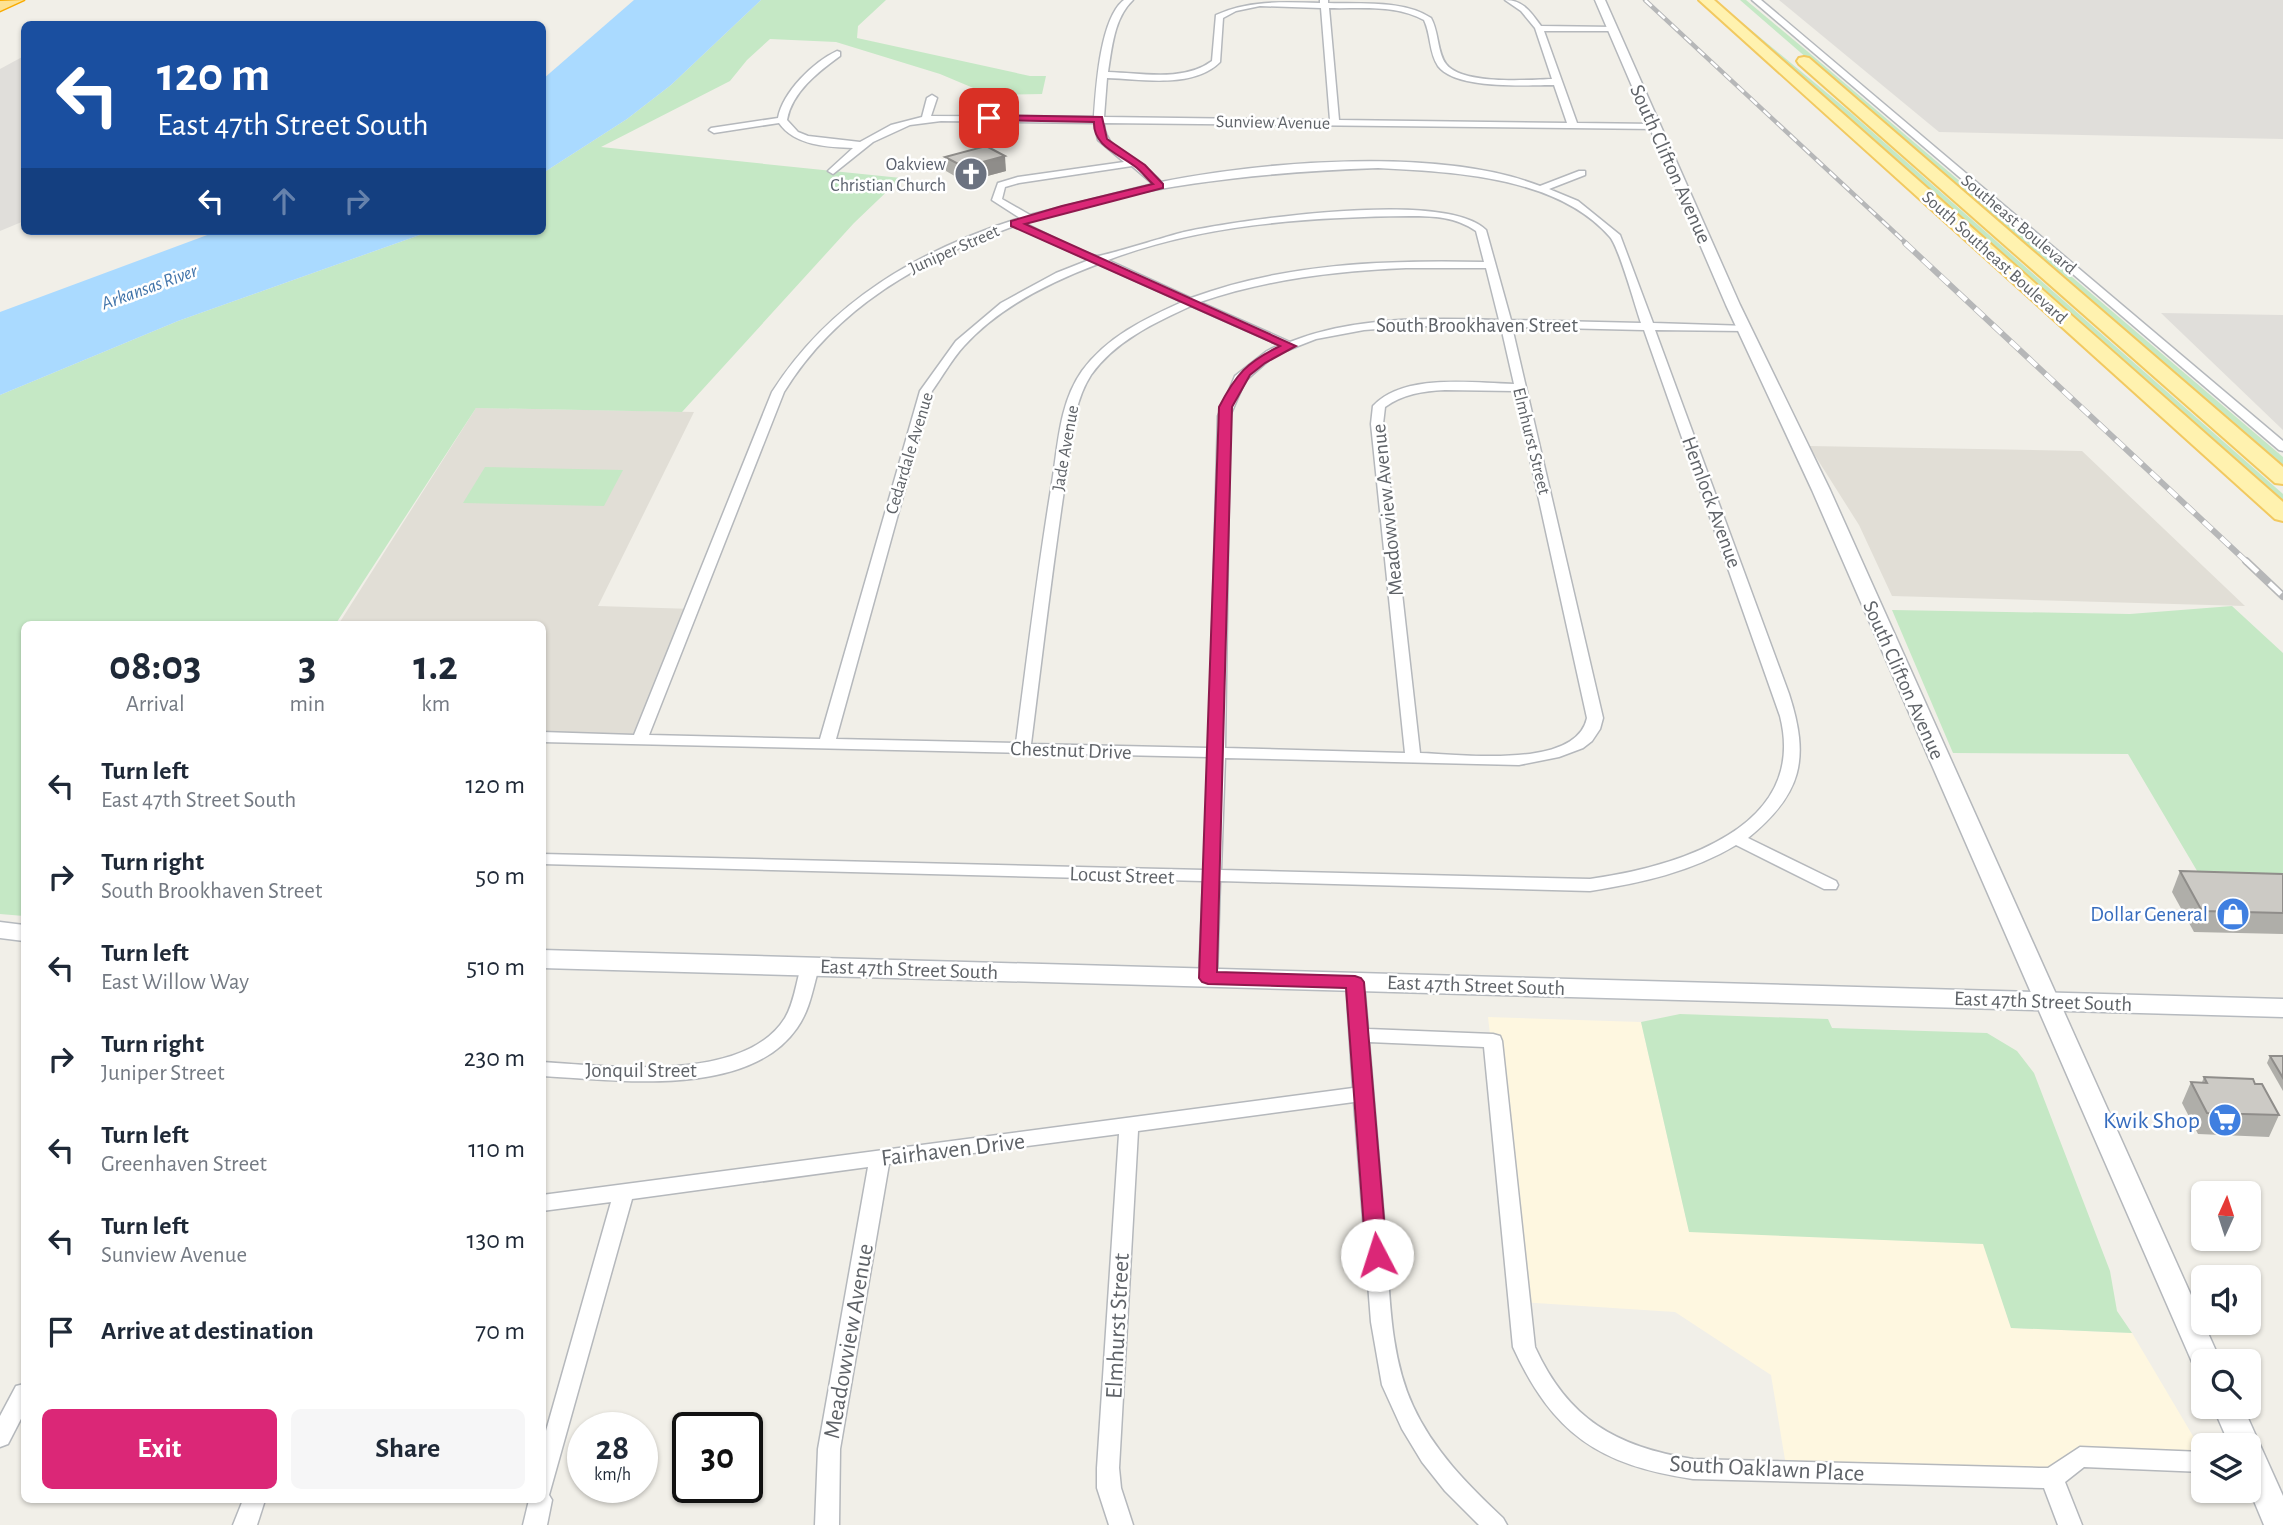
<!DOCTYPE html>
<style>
body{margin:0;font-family:"Alegreya Sans",sans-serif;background:#f6f6f7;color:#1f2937;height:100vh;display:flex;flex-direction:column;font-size:26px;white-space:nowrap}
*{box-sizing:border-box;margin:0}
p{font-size:23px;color:#747a83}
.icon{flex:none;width:38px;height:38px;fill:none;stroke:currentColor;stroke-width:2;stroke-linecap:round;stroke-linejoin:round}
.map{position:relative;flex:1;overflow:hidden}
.drawer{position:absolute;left:21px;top:621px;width:525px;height:882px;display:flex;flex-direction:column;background:#fff;border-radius:10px;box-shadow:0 2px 5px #0004}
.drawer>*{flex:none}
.hud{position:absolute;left:21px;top:21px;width:525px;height:214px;border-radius:10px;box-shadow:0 2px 5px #0004;background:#1a4fa0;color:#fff;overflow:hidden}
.needle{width:46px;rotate:3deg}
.controls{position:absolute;left:2191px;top:1181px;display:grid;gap:14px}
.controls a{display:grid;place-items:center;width:70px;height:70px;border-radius:10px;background:#fff;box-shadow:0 2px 5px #0004;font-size:35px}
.speed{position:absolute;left:567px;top:1412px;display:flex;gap:14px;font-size:35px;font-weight:700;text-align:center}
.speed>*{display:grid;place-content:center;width:91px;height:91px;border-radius:50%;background:#fff;box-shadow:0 2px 5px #0004;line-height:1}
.speed small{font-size:18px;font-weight:400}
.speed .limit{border:4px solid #111;border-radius:10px;background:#fff;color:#111}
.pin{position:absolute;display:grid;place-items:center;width:60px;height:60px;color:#fff;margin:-30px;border-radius:14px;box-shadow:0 4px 10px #0006}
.me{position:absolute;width:77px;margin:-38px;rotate:355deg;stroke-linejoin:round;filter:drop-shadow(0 0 5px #0008)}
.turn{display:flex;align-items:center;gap:24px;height:147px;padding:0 21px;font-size:32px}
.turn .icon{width:91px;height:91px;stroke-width:2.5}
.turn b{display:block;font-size:49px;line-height:60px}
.lanes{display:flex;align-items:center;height:66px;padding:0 21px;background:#0003;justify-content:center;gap:35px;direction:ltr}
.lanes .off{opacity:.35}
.eta{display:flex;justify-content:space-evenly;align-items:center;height:119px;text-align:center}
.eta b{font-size:42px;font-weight:700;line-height:49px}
.button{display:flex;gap:14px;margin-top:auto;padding:14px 21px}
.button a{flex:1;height:80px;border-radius:10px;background:#db2777;color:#fff;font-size:28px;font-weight:700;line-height:80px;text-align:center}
.button a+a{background:#f6f6f7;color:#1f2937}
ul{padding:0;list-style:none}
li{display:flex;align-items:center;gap:21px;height:91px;padding:0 21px}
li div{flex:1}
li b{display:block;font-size:26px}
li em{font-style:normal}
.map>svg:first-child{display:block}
.commercial{fill:#fef7e0}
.industrial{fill:#e0deda}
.education{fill:#e1ded6}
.green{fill:#c5e8c5}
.water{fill:#aadaff}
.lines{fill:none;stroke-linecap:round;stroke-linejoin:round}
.minor-casing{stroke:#b5b8bc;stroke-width:3}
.tertiary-casing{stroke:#b5b8bc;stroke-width:3}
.secondary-casing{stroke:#b6babf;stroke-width:3}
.primary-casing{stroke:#f2c960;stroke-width:4}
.motorway-casing{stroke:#f9ab00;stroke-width:3}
.minor{fill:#fff;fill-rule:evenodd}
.tertiary{fill:#fff;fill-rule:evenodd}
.secondary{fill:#fff;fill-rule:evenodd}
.primary{fill:#fff2af;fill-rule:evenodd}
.motorway{fill:#fde293;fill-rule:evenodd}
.rail-far2-casing{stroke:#b6b7b8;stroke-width:4.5}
.rail-far1-casing{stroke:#b6b7b8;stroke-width:6}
.rail-casing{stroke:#b6b7b8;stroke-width:8}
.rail-far2{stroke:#fff;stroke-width:2.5;stroke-dasharray:9;stroke-linecap:butt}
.rail-far1{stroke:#fff;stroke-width:4.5;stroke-dasharray:12;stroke-linecap:butt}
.rail{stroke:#fff;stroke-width:5;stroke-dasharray:16;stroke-linecap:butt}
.wall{fill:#afaea9}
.shaded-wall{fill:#8f8d8a}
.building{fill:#cccac5;stroke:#8f8d8a;stroke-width:2}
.route{fill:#db2777;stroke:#8e194d;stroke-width:2}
.labels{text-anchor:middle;stroke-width:5;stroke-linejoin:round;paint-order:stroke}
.far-street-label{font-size:18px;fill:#5f6368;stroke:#fff}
.far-worship-label{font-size:18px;fill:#5b616d;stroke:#fff;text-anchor:end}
.far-water-label{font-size:19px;font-style:italic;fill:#4174aa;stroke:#fff}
.street-label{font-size:21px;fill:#5f6368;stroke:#fff}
.shop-label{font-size:21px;fill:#366cbe;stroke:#fff;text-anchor:end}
.near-shop-label{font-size:24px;fill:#366cbe;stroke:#fff;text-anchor:end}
.near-street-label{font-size:24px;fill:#5f6368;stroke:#fff}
</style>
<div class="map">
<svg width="2283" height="1525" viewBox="0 0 2283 1525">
<rect width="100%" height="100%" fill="#f1efe8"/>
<path class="commercial" d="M1488,1017L1641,1022L1689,1231L1984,1244L2011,1328L2132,1333L2203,1453V1462L2090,1458L2052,1478L1786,1466L1771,1375L1675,1312L1520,1302Z"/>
<g class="industrial">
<path d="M1779,0H2283V139L1939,132Z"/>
<path d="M24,56V221L0,231V69Z"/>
<path d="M2161,313L2283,315V430Z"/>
</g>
<g class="education">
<path d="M476,408L694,412L598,606L693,609L640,738L543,737L542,625H338Z"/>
<path d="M1809,446L2082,451L2245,606L1892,596L1859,525Z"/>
</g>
<g class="green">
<path d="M761,0H886L858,26L857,38L1030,76H1046L1042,94L990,95L940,74L836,42L770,39L747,60L730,81L601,147L901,178L854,223L682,412L476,408L335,625H24V916L0,914V395L178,321L431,231H542L543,173L627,119L671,85Z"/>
<path d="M1711,0H1715L1851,113L2283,494V507Z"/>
<path d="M1740,0H1746L1807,51L2283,457V471Z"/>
<path d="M485,467L623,470L604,506L463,503Z"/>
<path d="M2232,606L2283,653V894L2206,886L2128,754L1953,753L1892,610L2130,614Z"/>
<path d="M1680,1014L1828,1019L1832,1028L1987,1033L2017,1051L2034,1073L2110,1271L2117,1311L2132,1333L2011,1328L1983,1244L1689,1232L1641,1022Z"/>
</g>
<g class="water">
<path d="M634,0H761L671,85L627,119L543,173V79Z"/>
<path d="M218,231H431L178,321L0,395V312Z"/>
</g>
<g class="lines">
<defs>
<g id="minor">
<path d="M1124,0H1133C1114,18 1112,47 1108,72C1141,73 1184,82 1212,61L1216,15C1249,0 1284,2 1320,3V0H1328V3C1360,4 1405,0 1431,18C1439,32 1437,52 1446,64C1462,85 1528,80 1552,79L1535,28L1521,11L1505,0C1523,0 1531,12 1541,26L1614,27L1615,29L1611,31H1544L1577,123L1655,124L1660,127L1658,129L1104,123C1104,153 1145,161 1161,182C1266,161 1440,147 1540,186L1579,171H1585V175L1549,189L1578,201L1620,235L1653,323L1748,326V330L1744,331L1655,330L1789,694C1810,759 1802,794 1748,838L1836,881L1838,885L1836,889H1824L1736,845C1691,872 1641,883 1590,891L1220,881L1217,978L1214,982H1202L1199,978L1203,881L542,864V854L1204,870L1209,757L542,742V732L634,735L772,392C830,301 919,250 1020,218L992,200L998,183L1018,177L1124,162L1098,140L1094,123L941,121L910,125L873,142L833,174L828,171L830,169L853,148C828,147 795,146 779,123L714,133L709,130L711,128L778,118C783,92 813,62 837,51L840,52V56C818,72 792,92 787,120L798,132L808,136L860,142L891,125L922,117L927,98L932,95L937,98L931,116L1094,117C1096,88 1100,18 1124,0ZM1260,6L1321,8L1330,120L1104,117L1107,78C1142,79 1193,89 1220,62L1223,18L1236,11ZM1329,8C1360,9 1395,4 1424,20C1431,34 1429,53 1438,66C1456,90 1527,85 1554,85L1567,123L1339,120ZM1132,166L1153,184L1030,215L1002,199L1005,187L1019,183ZM1378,168C1453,172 1557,176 1610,237C1619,247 1635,306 1641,323L1511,320L1486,230C1445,189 1241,220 1184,232C1171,235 1102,257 1097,256C1080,253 1042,231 1024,223C1054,215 1085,204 1117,197C1203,179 1290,171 1378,168ZM1410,216C1434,216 1456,217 1476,231L1484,262C1385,260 1285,263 1191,298L1108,260C1203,224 1310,217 1410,216ZM1014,226L1089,260L1056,273L1001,303L956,341L920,391L820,739L649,735L784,392C837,306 921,260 1014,226ZM1098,264L1182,302C1144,319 1107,337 1082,371C1058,405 1058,450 1051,489C1037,574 1027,658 1016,743L836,739L932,391C942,377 952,359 964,346C999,307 1050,282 1098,264ZM1406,268H1486L1499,320C1430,318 1355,316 1290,342L1200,302C1268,279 1335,271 1406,268ZM1191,306L1279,345L1267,351L1235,376L1218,416L1209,748L1031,744C1042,657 1052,570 1065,484C1071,448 1071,406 1091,375C1115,341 1154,323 1191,306ZM1417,326L1501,327L1514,384C1472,383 1404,373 1373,406L1371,424L1405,753L1225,748L1230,416L1245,381L1275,355L1316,339L1364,330ZM1512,327L1644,330L1780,716C1809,829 1675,867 1590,879L1221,870L1225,758L1519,765L1559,757L1583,748L1592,741L1600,729L1603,718ZM1445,390L1515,391L1587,718C1576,770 1461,754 1420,753L1383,424L1385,407C1403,394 1423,391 1445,390Z"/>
<path d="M1752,0H1761L2283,441V451L2279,450Z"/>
<path d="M810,961L816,963L819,967C813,988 810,1010 797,1028C748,1099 617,1080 542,1076V1062C608,1066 744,1084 785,1018C794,1003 796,983 801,967L804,963Z"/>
<path d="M1355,976L1361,978L1364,982L1368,1029L1493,1034L1500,1036L1502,1041L1535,1347C1568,1419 1616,1447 1693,1459L2039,1468H2048L2080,1447L2203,1452V1472L2084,1467L2065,1482L2082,1525H2058L2044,1488L1693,1479C1599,1465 1553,1434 1513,1347L1484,1047L1369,1042C1374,1109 1380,1176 1386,1244C1390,1298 1390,1356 1413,1406C1433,1450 1468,1485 1503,1518L1507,1525H1479L1445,1491L1422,1462L1402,1429L1382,1385L1371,1322L1354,1102L1138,1131L1119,1468L1121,1488L1133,1525H1109L1097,1488V1468L1119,1134L889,1164L840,1449L839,1525H815L818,1449L868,1167L632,1199L549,1495L552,1500L547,1525H523L529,1500H542V1445L611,1202L542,1211V1195L1353,1088L1346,982L1349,978Z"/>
<path d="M24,1384V1413L8,1444L0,1447V1416L16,1386Z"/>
<path d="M243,1500H265L257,1525H233Z"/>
</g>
<g id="tertiary">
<path d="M1595,0H1605L1740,305L1830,490L2221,1362H2203V1373L2197,1371L2192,1362L1812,490L1726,305Z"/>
<path d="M2213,1407H2243L2283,1496V1525H2264L2249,1489V1446H2230Z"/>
</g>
<g id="secondary">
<path d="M0,922L24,925V941L0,938Z"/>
<path d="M542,950L2283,999V1017L542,968Z"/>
</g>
<g id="primary">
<path d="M1699,0H1714L2283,502V521L2275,519Z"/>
<path d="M1804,57L1809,58L2283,467V484L2275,483L1799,64L1797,61L1799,58Z"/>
</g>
<path id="motorway" d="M24,0L0,11V1Z"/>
</defs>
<use href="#minor" class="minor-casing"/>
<use href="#tertiary" class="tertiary-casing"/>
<use href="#secondary" class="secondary-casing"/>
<use href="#primary" class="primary-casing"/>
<use href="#motorway" class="motorway-casing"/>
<use href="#minor" class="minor"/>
<use href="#tertiary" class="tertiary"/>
<use href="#secondary" class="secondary"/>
<use href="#primary" class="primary"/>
<use href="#motorway" class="motorway"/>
<defs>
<path id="rail-far2" d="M1645,0L1907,244"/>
<path id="rail-far1" d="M1905,243L2248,563"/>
<path id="rail" d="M2246,561L2283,596"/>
</defs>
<use href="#rail-far2" class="rail-far2-casing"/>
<use href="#rail-far1" class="rail-far1-casing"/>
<use href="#rail" class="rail-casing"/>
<use href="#rail-far2" class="rail-far2"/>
<use href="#rail-far1" class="rail-far1"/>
<use href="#rail" class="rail"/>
</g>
<g class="wall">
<path d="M945,157L1006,171L965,182L946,171Z"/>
<path d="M2180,871L2283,874V934L2194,932L2172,892Z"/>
<path d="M2270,1056H2283V1091L2267,1063Z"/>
<path d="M2204,1077L2255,1084L2279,1115L2269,1137L2198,1134L2182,1103L2191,1082H2202Z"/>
</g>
<path class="shaded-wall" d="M1005,156L1006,171L965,182L964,167Z"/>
<g class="building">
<path d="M986,146L1005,156L964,167L945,157Z"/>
<path d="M2180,871L2283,874V913L2202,911Z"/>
<path d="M2270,1056H2283V1078Z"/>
<path d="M2204,1077L2253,1079L2255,1084H2262L2279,1115L2207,1113L2191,1082L2207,1083Z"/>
</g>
<path class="route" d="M989,115L1102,117L1107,139L1145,165L1163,184V188L1025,224L1296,346L1265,363L1250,375L1232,407L1217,972L1355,976L1361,978L1364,982L1387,1255L1384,1261L1377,1264L1369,1261L1366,1255L1346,988L1208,984L1202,982L1199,978L1219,407C1236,374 1247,362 1280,346L1011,226V221L1062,206L1153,184C1147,179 1143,173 1137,168C1120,154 1093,147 1094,122L986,120L984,118Z"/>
<defs>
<symbol id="church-disc" viewBox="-11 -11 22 22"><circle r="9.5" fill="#6b7280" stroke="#fff"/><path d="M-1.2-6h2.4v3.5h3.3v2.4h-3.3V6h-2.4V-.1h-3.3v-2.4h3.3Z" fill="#fff"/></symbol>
<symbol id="shop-disc" viewBox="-11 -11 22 22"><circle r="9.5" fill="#3f7fe0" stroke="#fff"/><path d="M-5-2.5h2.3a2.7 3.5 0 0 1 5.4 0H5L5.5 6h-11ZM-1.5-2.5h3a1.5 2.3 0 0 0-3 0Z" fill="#fff"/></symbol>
<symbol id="supermarket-disc" viewBox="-11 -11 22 22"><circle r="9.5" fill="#3f7fe0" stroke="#fff"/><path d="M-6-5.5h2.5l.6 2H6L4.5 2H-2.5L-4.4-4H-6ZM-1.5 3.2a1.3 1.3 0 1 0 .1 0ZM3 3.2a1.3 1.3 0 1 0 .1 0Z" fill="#fff"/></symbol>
</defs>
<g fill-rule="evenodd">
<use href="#church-disc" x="952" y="155" width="38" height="38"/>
<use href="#shop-disc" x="2214" y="895" width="38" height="38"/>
<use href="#supermarket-disc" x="2206" y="1101" width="38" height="38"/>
</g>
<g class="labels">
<g class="far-street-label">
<text transform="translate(1273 122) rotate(1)" y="6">Sunview Avenue</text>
<text transform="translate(2019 224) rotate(40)" y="6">Southeast Boulevard</text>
<text transform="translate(954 249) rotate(-24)" y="6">Juniper Street</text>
<text transform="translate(1995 257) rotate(42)" y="6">South Southeast Boulevard</text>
<text transform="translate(1532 441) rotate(76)" y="6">Elmhurst Street</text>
<text transform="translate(1065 448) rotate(-80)" y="6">Jade Avenue</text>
<text transform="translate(909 453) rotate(-73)" y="6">Cedardale Avenue</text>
</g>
<g class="far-worship-label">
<text x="946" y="170">Oakview<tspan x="946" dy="21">Christian Church</tspan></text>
</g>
<g class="far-water-label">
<text transform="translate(149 286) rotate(-20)" y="7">Arkansas River</text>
</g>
<g class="street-label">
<text transform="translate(1671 164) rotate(66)" y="7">South Clifton Avenue</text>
<text x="1477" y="332">South Brookhaven Street</text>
<text transform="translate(1712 502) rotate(70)" y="7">Hemlock Avenue</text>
<text transform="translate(1387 510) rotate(-96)" y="7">Meadowview Avenue</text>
<text transform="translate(1904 680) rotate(66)" y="7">South Clifton Avenue</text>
<text transform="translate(1071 750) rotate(2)" y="7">Chestnut Drive</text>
<text transform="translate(1122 875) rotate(2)" y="7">Locust Street</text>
<text transform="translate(909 969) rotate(2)" y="7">East 47th Street South</text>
<text transform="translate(1476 985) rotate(2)" y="7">East 47th Street South</text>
<text transform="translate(2043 1001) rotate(2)" y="7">East 47th Street South</text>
<text x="641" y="1077">Jonquil Street</text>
</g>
<g class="shop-label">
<text x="2208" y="921">Dollar General</text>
</g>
<g class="near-shop-label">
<text x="2200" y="1128">Kwik Shop</text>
</g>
<g class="near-street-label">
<text transform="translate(953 1149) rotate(-7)" y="8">Fairhaven Drive</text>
<text transform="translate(1117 1326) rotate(-87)" y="8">Elmhurst Street</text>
<text transform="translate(848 1341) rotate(-80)" y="8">Meadowview Avenue</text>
<text transform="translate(1767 1468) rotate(3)" y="8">South Oaklawn Place</text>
</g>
</g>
</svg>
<div class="controls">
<a><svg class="needle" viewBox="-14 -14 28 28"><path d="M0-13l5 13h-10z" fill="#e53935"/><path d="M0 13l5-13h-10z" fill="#747a83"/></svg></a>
<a><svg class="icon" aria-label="sound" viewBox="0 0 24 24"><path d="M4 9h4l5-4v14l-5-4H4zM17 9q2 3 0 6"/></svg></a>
<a><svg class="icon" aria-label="search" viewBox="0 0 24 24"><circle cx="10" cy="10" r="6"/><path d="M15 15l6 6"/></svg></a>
<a><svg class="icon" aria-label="layers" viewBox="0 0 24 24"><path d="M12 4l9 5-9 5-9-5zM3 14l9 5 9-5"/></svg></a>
</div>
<div class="speed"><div>28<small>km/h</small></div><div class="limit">30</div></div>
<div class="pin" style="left:989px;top:118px;background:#d93025"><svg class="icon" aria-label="arrive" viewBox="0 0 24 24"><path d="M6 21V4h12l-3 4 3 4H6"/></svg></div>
<svg class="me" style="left:1377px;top:1255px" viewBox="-20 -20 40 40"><circle r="19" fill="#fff"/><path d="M0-13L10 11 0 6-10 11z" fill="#db2777"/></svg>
<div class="hud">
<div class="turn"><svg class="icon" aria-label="left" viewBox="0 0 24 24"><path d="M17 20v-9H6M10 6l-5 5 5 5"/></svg><div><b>120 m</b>East 47th Street South</div></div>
<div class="lanes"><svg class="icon" aria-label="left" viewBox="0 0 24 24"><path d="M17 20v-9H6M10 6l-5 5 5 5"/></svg><svg class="icon off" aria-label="ahead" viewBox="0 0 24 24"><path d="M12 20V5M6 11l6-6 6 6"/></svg><svg class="icon off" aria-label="right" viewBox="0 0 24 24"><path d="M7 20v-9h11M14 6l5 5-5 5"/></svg></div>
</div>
<section class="drawer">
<div class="eta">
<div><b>08:03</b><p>Arrival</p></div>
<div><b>3</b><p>min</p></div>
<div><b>1.2</b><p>km</p></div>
</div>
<ul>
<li><svg class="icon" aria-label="left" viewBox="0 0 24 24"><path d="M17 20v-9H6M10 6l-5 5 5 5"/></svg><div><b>Turn left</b><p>East 47th Street South</p></div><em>120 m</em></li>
<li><svg class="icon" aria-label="right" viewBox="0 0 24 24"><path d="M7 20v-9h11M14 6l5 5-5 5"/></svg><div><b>Turn right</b><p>South Brookhaven Street</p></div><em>50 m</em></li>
<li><svg class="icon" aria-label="left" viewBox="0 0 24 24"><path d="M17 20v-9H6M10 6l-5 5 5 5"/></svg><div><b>Turn left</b><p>East Willow Way</p></div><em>510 m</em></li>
<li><svg class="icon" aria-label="right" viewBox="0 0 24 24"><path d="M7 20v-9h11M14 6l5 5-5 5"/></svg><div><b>Turn right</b><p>Juniper Street</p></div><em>230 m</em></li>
<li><svg class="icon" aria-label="left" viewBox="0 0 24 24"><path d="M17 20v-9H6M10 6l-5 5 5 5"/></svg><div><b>Turn left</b><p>Greenhaven Street</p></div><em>110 m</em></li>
<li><svg class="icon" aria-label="left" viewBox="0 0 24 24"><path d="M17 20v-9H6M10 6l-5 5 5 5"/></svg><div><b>Turn left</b><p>Sunview Avenue</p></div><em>130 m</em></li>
<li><svg class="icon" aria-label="arrive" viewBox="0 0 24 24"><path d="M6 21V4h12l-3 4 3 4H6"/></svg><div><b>Arrive at destination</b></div><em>70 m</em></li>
</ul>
<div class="button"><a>Exit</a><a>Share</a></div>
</section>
</div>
